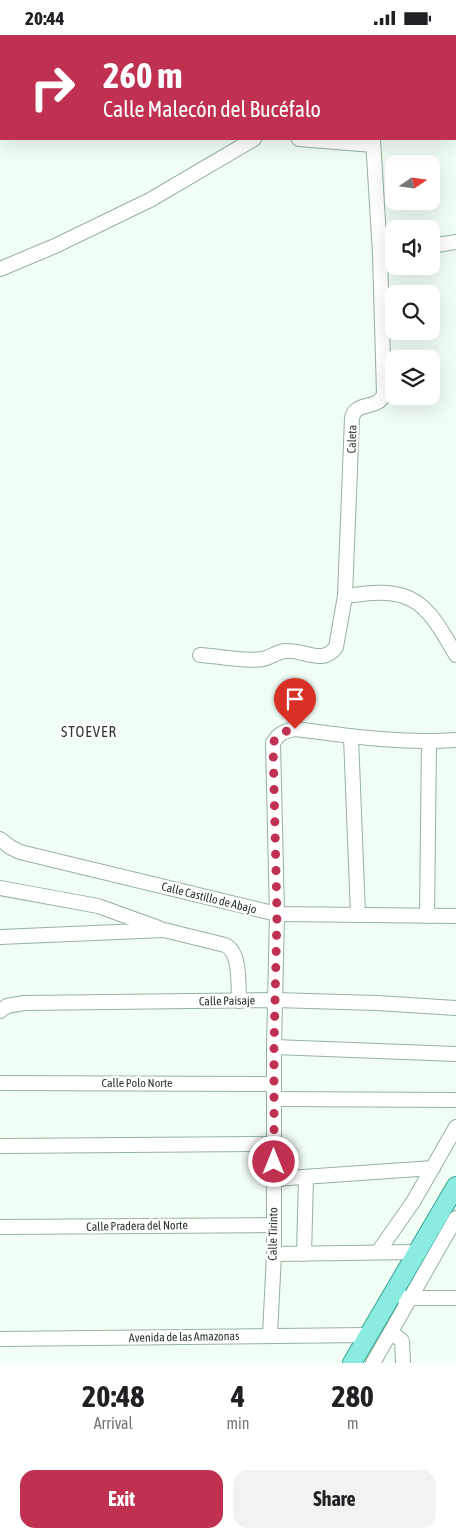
<!DOCTYPE html>
<meta charset="utf-8">
<style>
body{margin:0;font-family:"Asap Condensed",sans-serif;background:#f2f2f2;color:#202124;height:100vh;display:flex;flex-direction:column;font-size:19px;white-space:nowrap}
*{box-sizing:border-box;margin:0}
p{font-size:16px;color:#757577}
.icon{flex:none;width:28px;height:28px;fill:none;stroke:currentColor;stroke-width:2;stroke-linecap:round;stroke-linejoin:round}
.map{position:relative;height:1328px;overflow:hidden}
.drawer{display:flex;flex-direction:column;background:#fff;flex:1}
.drawer>*{flex:none}
.banner{position:absolute;left:0px;top:0px;width:456px;height:105px;box-shadow:0 5px 20px #0002;background:#c03050;color:#fff;overflow:hidden}
.needle{width:32px;rotate:77deg}
.fabs{position:absolute;left:385px;top:120px;display:grid;gap:10px}
.fabs a{display:grid;place-items:center;width:55px;height:55px;border-radius:10px;background:#fff;box-shadow:0 5px 20px #0002;font-size:25px}
.pin{position:absolute;display:grid;place-items:center;width:42px;height:42px;color:#fff;margin:-51px -21px;border-radius:50% 50% 50% 0;rotate:-45deg;box-shadow:0 0 5px #0007}
.pin .icon{rotate:45deg}
.me{position:absolute;width:55px;margin:-28px;rotate:0deg;stroke-linejoin:round;filter:drop-shadow(0 0 4px #0008)}
.turn{display:flex;align-items:center;gap:18px;height:105px;padding:0 20px;font-size:22px}
.turn .icon{width:65px;height:65px;stroke-width:2.5}
.turn b{display:block;font-size:35px;line-height:42px}
.eta{display:flex;justify-content:space-evenly;align-items:center;height:85px;text-align:center}
.eta b{font-size:30px;font-weight:700;line-height:35px}
.button{display:flex;gap:10px;margin-top:auto;padding:10px 20px}
.button a{flex:1;height:58px;border-radius:15px;background:#c03050;color:#fff;font-size:20px;font-weight:700;line-height:58px;text-align:center}
.button a+a{background:#f2f2f2;color:#202124}
.status{display:flex;justify-content:space-between;align-items:center;height:35px;padding:0 25px;background:#fff;direction:ltr}
.status svg{height:14px;fill:currentColor}
.map>svg:first-child{display:block}
.lines{fill:none;stroke-linecap:round;stroke-linejoin:round}
.minor-casing{stroke:#94b39d;stroke-width:16}
.major-casing{stroke:#36a595;stroke-width:20}
.minor{stroke:#fff;stroke-width:14}
.major{stroke:#8aece0;stroke-width:18}
.route{stroke:#c03050;stroke-width:9;stroke-dasharray:0 16.2}
.labels{text-anchor:middle;stroke-width:5;stroke-linejoin:round;paint-order:stroke}
.street-label{font-size:12px;fill:#2b382f;stroke:#fff}
.quarter-label{font-size:15px;letter-spacing:1px;fill:#2b382f;stroke:#fff}
</style>
<div class="status"><b>20:44</b><svg viewBox="0 0 49 12"><path d="M0 12V9h3v3zM5 12V6h3v6zM10 12V3h3v9zM15 12V0h3v12zM26 1h20v11H26zM47 4h2v5h-2z"/></svg></div>
<div class="map">
<svg width="456" height="1328" viewBox="0 0 456 1328">
<rect width="100%" height="100%" fill="#f1fef5"/>
<g class="lines">
<defs>
<g id="minor">
<path d="M372,0V1"/>
<path d="M271,1L272,0"/>
<path d="M299,104L373,110"/>
<path d="M431,211L456,207"/>
<path d="M380,219L394,216"/>
<path d="M0,234L55,211L150,165L254,104"/>
<path d="M345,561C364,559 385,555 403,561C429,568 443,599 456,620"/>
<path d="M200,620C218,621 246,627 263,624C271,622 277,617 285,616C303,614 323,631 336,612L345,561L352,383C356,365 378,376 384,359L380,219L373,104"/>
<path d="M351,702L358,880"/>
<path d="M0,804L10,812L20,817L277,879L456,881"/>
<path d="M0,853L98,871L159,893"/>
<path d="M427,881L429,707"/>
<path d="M0,902L164,895L225,910C241,917 238,950 239,966"/>
<path d="M0,976L7,971L24,968L276,965L377,968L456,973"/>
<path d="M274,1012L456,1019"/>
<path d="M0,1048L274,1049"/>
<path d="M274,1064L456,1065"/>
<path d="M0,1111L273,1109"/>
<path d="M274,1144L433,1133"/>
<path d="M0,1192L274,1190"/>
<path d="M378,1217L413,1167L456,1092"/>
<path d="M274,1219L417,1217"/>
<path d="M304,1219L306,1143"/>
<path d="M404,1263H456"/>
<path d="M391,1297L402,1306L403,1328"/>
<path d="M270,1300L274,1219V1012L277,879L273,708C278,699 284,696 295,694C348,701 402,709 456,705"/>
<path d="M0,1304L367,1300"/>
<path d="M373,1328L456,1183"/>
</g>
<path id="major" d="M352,1328L456,1151"/>
</defs>
<use href="#minor" class="minor-casing"/>
<use href="#major" class="major-casing"/>
<use href="#minor" class="minor"/>
<use href="#major" class="major"/>
</g>
<g class="lines">
<path class="route" d="M274,1127V1012L277,880L273,708C278,699 284,696 295,694"/>
</g>
<g class="labels">
<g class="street-label">
<text transform="translate(352 404) rotate(-88)" y="4">Caleta</text>
<text transform="translate(209 863) rotate(14)" y="4">Calle Castillo de Abajo</text>
<text transform="translate(227 966) rotate(-1)" y="4">Calle Paisaje</text>
<text x="137" y="1052">Calle Polo Norte</text>
<text transform="translate(137 1191) rotate(-1)" y="4">Calle Pradera del Norte</text>
<text transform="translate(273 1199) rotate(-89)" y="4">Calle Tirinto</text>
<text transform="translate(184 1302) rotate(-1)" y="4">Avenida de las Amazonas</text>
</g>
<g class="quarter-label">
<text x="89" y="702">STOEVER</text>
</g>
</g>
</svg>
<div class="fabs">
<a><svg class="needle" viewBox="-14 -14 28 28"><path d="M0-13l5 13h-10z" fill="#e53935"/><path d="M0 13l5-13h-10z" fill="#757577"/></svg></a>
<a><svg class="icon" aria-label="sound" viewBox="0 0 24 24"><path d="M4 9h4l5-4v14l-5-4H4zM17 9q2 3 0 6"/></svg></a>
<a><svg class="icon" aria-label="search" viewBox="0 0 24 24"><circle cx="10" cy="10" r="6"/><path d="M15 15l6 6"/></svg></a>
<a><svg class="icon" aria-label="layers" viewBox="0 0 24 24"><path d="M12 4l9 5-9 5-9-5zM3 14l9 5 9-5"/></svg></a>
</div>
<div class="pin" style="left:295px;top:694px;background:#d93025"><svg class="icon" aria-label="arrive" viewBox="0 0 24 24"><path d="M6 21V4h12l-3 4 3 4H6"/></svg></div>
<svg class="me" style="left:274px;top:1127px" viewBox="-20 -20 40 40"><circle r="17" fill="#c03050" stroke="#fff" stroke-width="3"/><path d="M0-11L8 9 0 5-8 9z" fill="#fff"/></svg>
<div class="banner">
<div class="turn"><svg class="icon" aria-label="right" viewBox="0 0 24 24"><path d="M7 20v-9h11M14 6l5 5-5 5"/></svg><div><b>260 m</b>Calle Malecón del Bucéfalo</div></div>
</div>
</div>
<section class="drawer">
<div class="eta">
<div><b>20:48</b><p>Arrival</p></div>
<div><b>4</b><p>min</p></div>
<div><b>280</b><p>m</p></div>
</div>
<div class="button"><a>Exit</a><a>Share</a></div>
</section>
